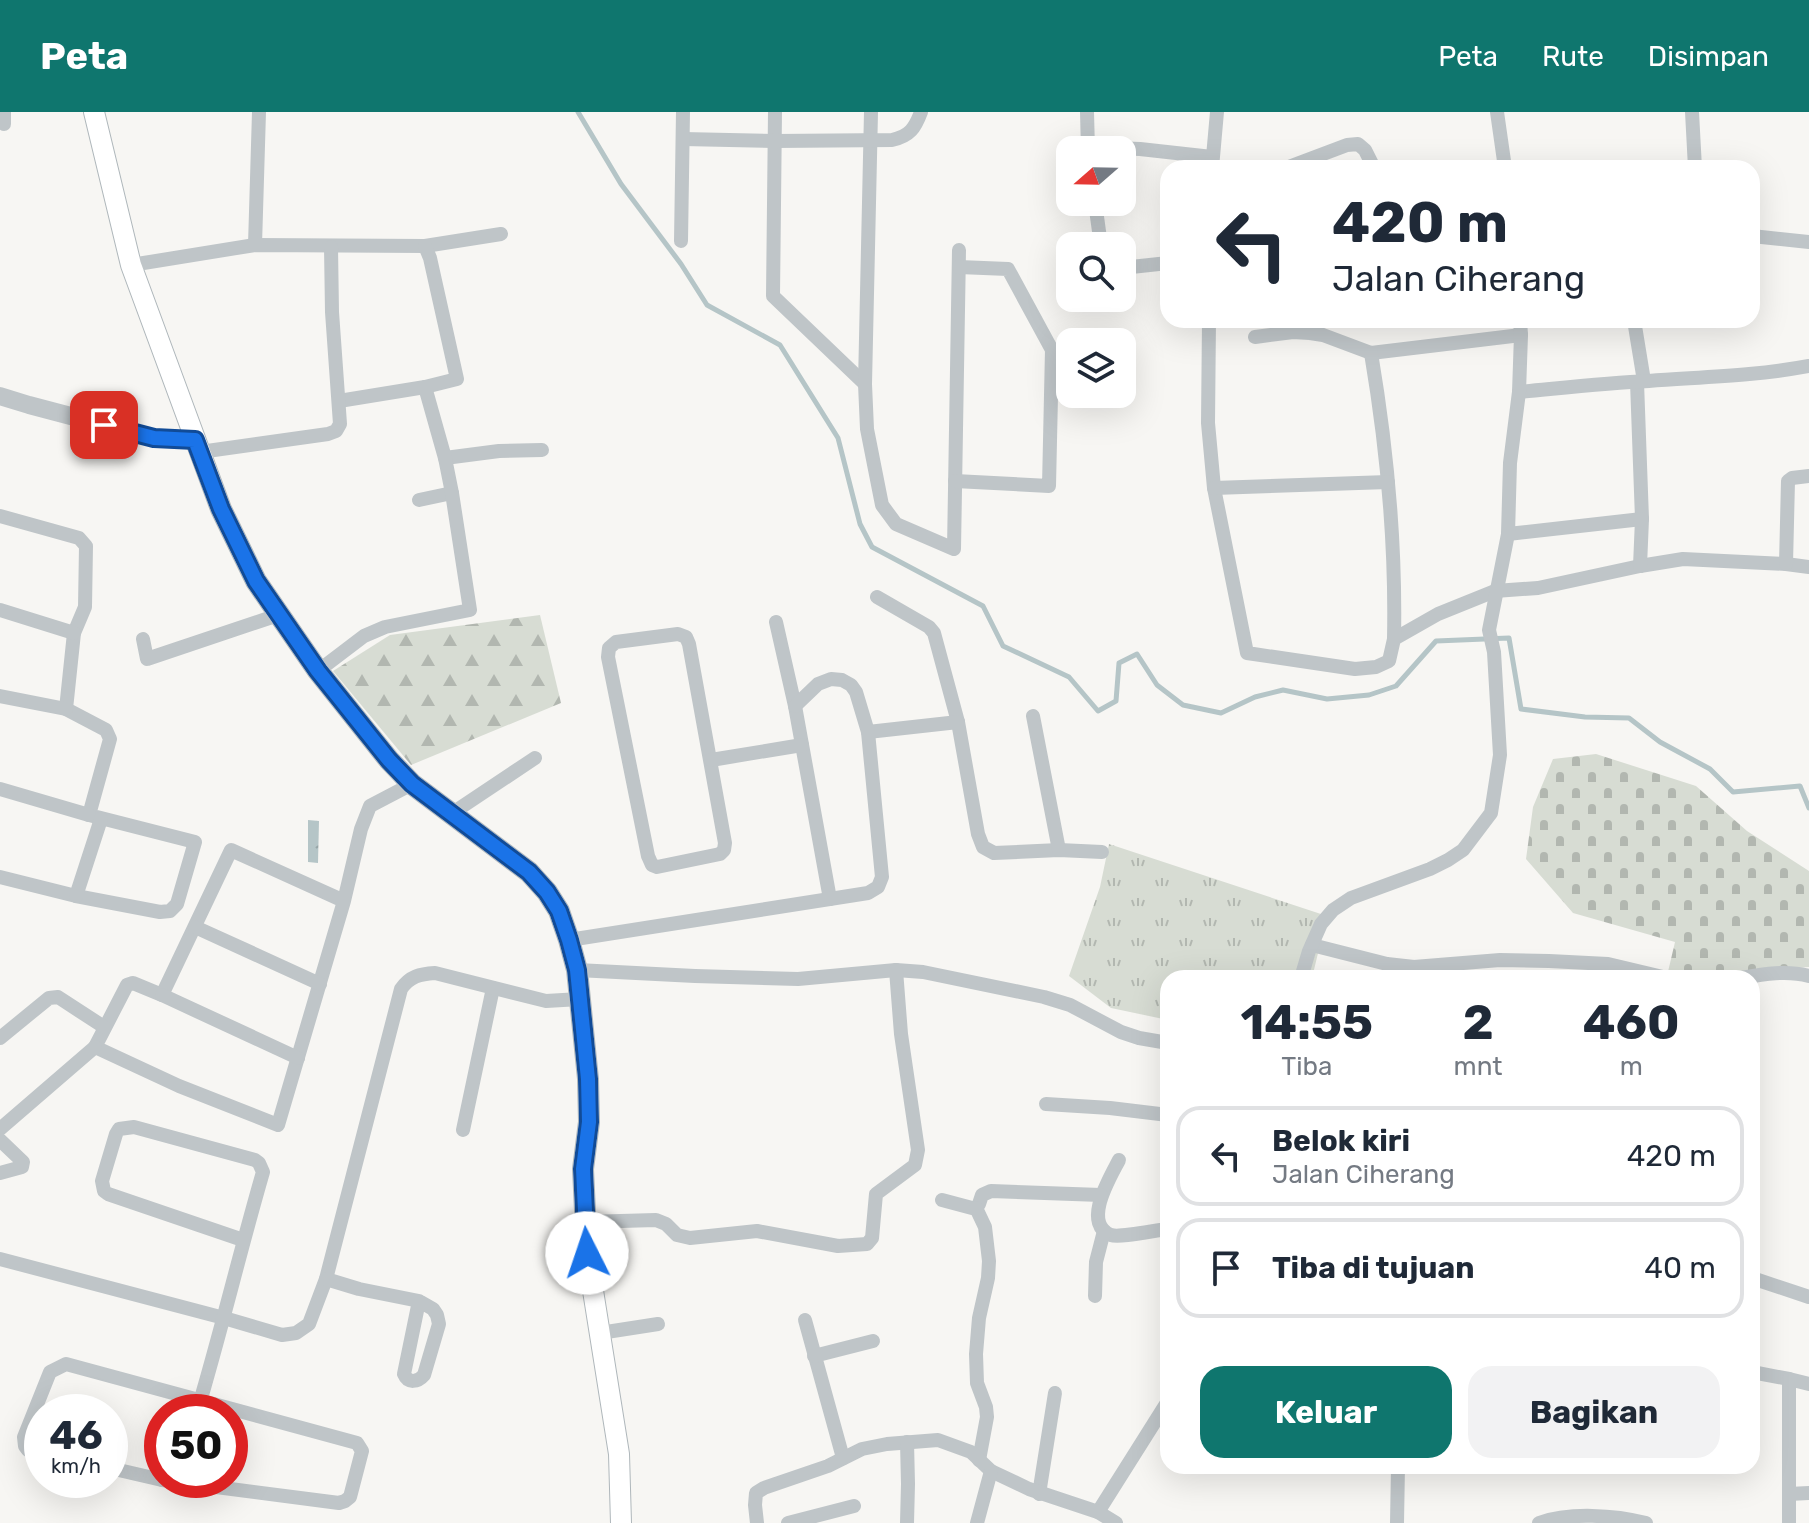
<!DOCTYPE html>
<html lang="id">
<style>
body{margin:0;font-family:Rubik,sans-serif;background:#f2f2f3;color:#1f2937;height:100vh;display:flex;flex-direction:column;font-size:30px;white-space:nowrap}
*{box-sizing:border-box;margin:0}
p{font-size:26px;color:#747a83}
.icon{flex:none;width:44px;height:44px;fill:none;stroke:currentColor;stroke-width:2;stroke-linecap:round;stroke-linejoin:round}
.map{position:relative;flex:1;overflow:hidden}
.sheet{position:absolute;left:1160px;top:858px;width:600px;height:504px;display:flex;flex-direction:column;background:#fff;border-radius:24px;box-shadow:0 8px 32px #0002}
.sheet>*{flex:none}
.guide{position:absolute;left:1160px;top:48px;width:600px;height:168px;border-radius:24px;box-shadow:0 8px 32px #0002;background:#fff;color:#1f2937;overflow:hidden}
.needle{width:52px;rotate:250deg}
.fabs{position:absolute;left:1056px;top:24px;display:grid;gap:16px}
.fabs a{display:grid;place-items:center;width:80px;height:80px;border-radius:16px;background:#fff;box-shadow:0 8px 32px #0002;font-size:40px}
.speed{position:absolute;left:24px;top:1282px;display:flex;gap:16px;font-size:40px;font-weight:700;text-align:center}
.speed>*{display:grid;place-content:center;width:104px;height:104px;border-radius:50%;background:#fff;box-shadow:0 8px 32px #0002;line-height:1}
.speed small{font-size:20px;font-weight:400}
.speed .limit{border:12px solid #d22;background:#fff;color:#111}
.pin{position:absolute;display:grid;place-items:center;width:68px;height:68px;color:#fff;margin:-34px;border-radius:16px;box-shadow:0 4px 12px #0006}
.me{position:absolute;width:88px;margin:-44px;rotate:356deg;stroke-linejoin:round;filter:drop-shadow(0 0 6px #0008)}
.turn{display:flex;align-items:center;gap:28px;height:168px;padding:0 40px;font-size:36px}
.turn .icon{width:104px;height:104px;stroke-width:2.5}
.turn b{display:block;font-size:56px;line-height:68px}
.eta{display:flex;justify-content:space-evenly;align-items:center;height:136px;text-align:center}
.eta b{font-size:48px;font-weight:700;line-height:56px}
.button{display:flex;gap:16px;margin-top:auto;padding:16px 40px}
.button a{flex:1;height:92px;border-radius:24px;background:#0f766e;color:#fff;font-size:32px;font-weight:700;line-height:92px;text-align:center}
.button a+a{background:#f2f2f3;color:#1f2937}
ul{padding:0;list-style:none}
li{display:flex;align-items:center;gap:24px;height:100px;margin:0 16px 12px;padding:0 24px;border:4px solid #e0e1e3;border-radius:24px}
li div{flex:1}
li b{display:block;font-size:30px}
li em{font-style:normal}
header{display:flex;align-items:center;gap:48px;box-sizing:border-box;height:112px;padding:0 40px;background:#0f766e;color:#fff}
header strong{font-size:38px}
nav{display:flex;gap:44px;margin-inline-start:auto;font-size:28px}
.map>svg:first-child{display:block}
.grass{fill:url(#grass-tufts)}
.forest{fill:url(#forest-firs)}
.cemetery{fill:url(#cemetery-stones)}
.water{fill:url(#water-ripples)}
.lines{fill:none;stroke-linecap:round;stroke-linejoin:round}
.stream{stroke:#b5c5c7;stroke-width:5}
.secondary-casing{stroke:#afb7bb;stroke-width:22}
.minor{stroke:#bfc5c8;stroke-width:14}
.tertiary{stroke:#bfc5c8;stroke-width:18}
.secondary{stroke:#fff;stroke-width:20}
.route-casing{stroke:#114b97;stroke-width:20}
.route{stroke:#1a73e8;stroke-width:14}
</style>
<header>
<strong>Peta</strong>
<nav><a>Peta</a><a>Rute</a><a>Disimpan</a></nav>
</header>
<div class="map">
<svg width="1809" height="1411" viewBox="0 0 1809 1411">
<defs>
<pattern id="grass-tufts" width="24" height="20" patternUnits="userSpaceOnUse" patternTransform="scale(2)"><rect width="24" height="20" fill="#d7dcd3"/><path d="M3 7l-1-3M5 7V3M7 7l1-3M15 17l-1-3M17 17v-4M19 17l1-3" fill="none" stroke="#b2b7b0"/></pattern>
<pattern id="forest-firs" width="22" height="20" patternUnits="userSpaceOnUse" patternTransform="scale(2)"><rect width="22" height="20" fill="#d7dcd3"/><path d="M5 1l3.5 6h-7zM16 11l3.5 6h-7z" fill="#b2b7b0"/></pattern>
<pattern id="cemetery-stones" width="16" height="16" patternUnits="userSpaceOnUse" patternTransform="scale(2)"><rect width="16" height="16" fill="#d7dcd3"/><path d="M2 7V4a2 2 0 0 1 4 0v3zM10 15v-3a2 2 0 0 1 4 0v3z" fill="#b2b7b0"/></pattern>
<pattern id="water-ripples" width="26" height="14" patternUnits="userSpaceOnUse" patternTransform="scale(2)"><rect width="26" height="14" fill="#b5c5c7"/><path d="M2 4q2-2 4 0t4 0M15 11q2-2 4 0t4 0" fill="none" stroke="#97a5a7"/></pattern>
</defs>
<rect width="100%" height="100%" fill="#f7f6f3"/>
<path class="grass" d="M1109,732L1327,804L1312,866H1168V908L1111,896L1069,864L1100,775Z"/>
<path class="forest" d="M540,503L561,591L411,653L333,559L390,523Z"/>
<path class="cemetery" d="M1596,642L1696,674L1747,719L1809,759V855L1752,859L1725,866L1667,864L1675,830L1573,801L1526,747L1533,695L1553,647Z"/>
<path class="water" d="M308,708L319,709L318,751L308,750Z"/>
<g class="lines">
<path class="stream" d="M578,0L621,72L681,152L707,193L780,233L838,326L860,412L872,435L983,494L1003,534L1069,565L1098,599L1116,589L1119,551L1137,542L1157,573L1183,593L1221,601L1255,585L1283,578L1327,587L1369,583L1396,574L1436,529L1509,526L1521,597L1585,605L1629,606L1660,630L1710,657L1733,680L1800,674L1809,696"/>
<defs>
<path id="secondary" d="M94,0L131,153L221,397L256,469L318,559L389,648L412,672L529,760L547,780L559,799L569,828L577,858L588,967L589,1010L583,1057L587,1141L619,1342L621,1411"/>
</defs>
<use href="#secondary" class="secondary-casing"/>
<g class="minor">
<path d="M4,0V12"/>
<path d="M775,0L773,184L865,272"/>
<path d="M871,0L865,272L867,317L882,393L896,412L954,437L959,138"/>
<path d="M1087,0L1088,38"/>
<path d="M1497,0L1505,56"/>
<path d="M1692,0L1695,56"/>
<path d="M683,27L775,29L892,28C910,24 915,16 921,0"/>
<path d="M1088,35L1140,37L1212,45"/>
<path d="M1212,56L1217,0"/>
<path d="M1286,56L1347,33L1358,32L1365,38L1374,56"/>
<path d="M1095,90L1101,134"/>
<path d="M1752,124L1809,130"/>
<path d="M681,129L683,0"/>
<path d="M255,133L259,0"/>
<path d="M131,153L255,133L425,134L501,122"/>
<path d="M1122,156L1168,151"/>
<path d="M1209,208L1208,311L1214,376L1247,541L1355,557L1376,555L1389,549L1394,527L1438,502L1495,479L1538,476L1640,454L1683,447L1786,452L1809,455"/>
<path d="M1634,208L1644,269"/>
<path d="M1255,225L1293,220L1310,221L1323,223L1371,241L1521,223"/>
<path d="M1371,241C1387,336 1396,431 1394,527"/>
<path d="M1637,270L1642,407L1640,454"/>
<path d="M1519,280C1562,276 1606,271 1649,269C1702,265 1756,264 1809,254"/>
<path d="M339,289L425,275"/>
<path d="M200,340L328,322L336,319L340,312L332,200L331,135"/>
<path d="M445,346L499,339L542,338"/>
<path d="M955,369L1049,374L1052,238L1008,157L959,155"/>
<path d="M1214,376L1388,370"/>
<path d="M419,388L452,381"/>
<path d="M0,404L79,426L86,434L85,495L74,521L66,597L106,618L110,627L89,703L195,730L177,792L170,799L160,800L76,784L0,765"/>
<path d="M1508,422L1642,407"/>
<path d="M1786,452L1788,369L1792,366L1809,364"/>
<path d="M877,485L929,515L934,521L958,610L978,722L983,735L994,741L1059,738L1102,740"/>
<path d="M0,498L74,521"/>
<path d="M776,510L795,594L830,787"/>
<path d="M678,522L686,525L689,532L725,731L724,738L720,742L657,755L652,753L648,744L608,545L609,536L616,530Z"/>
<path d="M143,527L147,547L278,503"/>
<path d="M318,559L364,524L385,515L470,498L452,381L445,346L425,275L457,267L430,146L425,134"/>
<path d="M0,584L66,597"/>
<path d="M1033,604L1059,738"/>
<path d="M868,620L958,610"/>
<path d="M711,648L802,633"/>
<path d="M0,677L89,703"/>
<path d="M451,702L535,646"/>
<path d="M76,784L101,707"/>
<path d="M344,789L231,738L162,883L133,871L127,873L95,935L179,974L278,1013L344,789L361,717L370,694L412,672"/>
<path d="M195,815L320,872"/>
<path d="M569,828L868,781L878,775L882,765L868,620L856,580L851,573L842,568L831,567L818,572L795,594"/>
<path d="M1312,833L1387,852L1414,855L1500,848L1549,849L1608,852L1667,866"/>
<path d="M577,858L695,864L798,867L896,858L923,860L1044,885L1070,893L1121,920L1139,926L1168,931"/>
<path d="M1301,866L1309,839L1321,812L1333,798L1351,786L1430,757L1448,748L1463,738L1491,701L1500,643L1494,540L1489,518L1508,422L1510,351L1519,280L1521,223L1520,208"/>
<path d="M1741,866C1764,862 1787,858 1809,864"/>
<path d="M162,883L298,946"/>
<path d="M0,926L49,886L58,885L104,915"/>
<path d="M1046,992L1110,996L1168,1003"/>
<path d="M0,1017L95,935"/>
<path d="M463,1018L493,876"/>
<path d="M0,1028L23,1050L22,1055L0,1061"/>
<path d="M1119,1048C1111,1064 1081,1112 1111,1123C1120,1126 1156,1118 1168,1117"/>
<path d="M942,1088L972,1096H976L979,1092L982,1083L991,1079L1101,1083"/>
<path d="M976,1096L985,1115L989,1149L988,1166L979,1206L976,1242L977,1271L986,1295L987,1305L979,1348"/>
<path d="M585,1110L656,1108L666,1112L677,1123L690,1126L757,1119L838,1134L867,1132L872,1126L876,1082L915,1053L918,1038L901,922L896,858"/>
<path d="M0,1147L224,1206L282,1223L296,1221L309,1212L326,1167L401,877C410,864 420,862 435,861L546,889L580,887"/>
<path d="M1752,1166L1809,1185"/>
<path d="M326,1167L359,1177L419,1189L433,1197L437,1203L439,1212L424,1263C418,1270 408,1272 404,1262L419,1189"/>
<path d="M1095,1184L1096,1150L1104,1119"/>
<path d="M805,1208L843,1346"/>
<path d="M600,1221L658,1212"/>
<path d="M814,1244L873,1229"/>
<path d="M1752,1260L1789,1267"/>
<path d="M197,1300C221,1220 240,1139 263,1060L259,1051L255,1048L134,1015L119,1017L116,1022L102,1069L104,1079L108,1082L243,1128"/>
<path d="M42,1341L28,1338L25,1334L24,1325L50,1260L66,1252L357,1331L362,1339L350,1385L345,1389L339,1391L162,1368"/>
<path d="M110,1356L162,1368"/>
<path d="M1039,1382L1055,1281"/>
<path d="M1789,1382L1809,1381"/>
<path d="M1098,1400L1168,1289"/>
<path d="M757,1411L755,1393L756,1381L764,1376L828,1354L862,1337L887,1332L938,1328L971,1340L991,1359L1029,1377L1098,1400L1116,1411"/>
<path d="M788,1411L854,1394"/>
<path d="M907,1411L908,1372L907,1330"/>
<path d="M977,1411L991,1359"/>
<path d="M1397,1411L1398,1354"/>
<path d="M1539,1411C1569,1400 1615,1403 1646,1411"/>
<path d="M1789,1411V1267L1809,1272"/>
</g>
<path class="tertiary" d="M0,284L29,293L154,326L195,328"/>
<use href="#secondary" class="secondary"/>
</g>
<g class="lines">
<defs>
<path id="route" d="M104,313L154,326L195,328L221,397L256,469L318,559L389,648L412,672L529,760L547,780L559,799L569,828L577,858L588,967L589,1010L583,1057L587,1141"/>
</defs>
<use href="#route" class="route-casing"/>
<use href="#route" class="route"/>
</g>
</svg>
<div class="fabs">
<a><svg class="needle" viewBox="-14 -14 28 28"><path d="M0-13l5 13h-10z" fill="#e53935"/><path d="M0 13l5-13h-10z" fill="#747a83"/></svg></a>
<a><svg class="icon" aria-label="search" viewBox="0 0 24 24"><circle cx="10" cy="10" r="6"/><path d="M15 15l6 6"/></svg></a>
<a><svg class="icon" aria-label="layers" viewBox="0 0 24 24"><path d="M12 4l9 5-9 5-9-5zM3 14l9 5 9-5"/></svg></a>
</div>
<div class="speed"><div>46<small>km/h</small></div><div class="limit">50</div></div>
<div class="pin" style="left:104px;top:313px;background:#d93025"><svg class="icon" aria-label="arrive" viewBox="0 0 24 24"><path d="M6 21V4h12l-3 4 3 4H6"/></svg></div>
<svg class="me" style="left:587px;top:1141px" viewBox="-20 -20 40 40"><circle r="19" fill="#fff"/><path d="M0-13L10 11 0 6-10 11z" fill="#1a73e8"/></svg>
<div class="guide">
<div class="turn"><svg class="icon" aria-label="left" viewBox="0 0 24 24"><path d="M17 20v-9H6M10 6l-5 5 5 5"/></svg><div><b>420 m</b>Jalan Ciherang</div></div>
</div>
<section class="sheet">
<div class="eta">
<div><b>14:55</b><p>Tiba</p></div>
<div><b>2</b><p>mnt</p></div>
<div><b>460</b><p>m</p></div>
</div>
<ul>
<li><svg class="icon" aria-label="left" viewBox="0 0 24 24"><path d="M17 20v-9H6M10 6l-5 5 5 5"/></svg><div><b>Belok kiri</b><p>Jalan Ciherang</p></div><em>420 m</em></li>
<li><svg class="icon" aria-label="arrive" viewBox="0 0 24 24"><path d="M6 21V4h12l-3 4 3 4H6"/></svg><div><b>Tiba di tujuan</b></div><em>40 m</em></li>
</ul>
<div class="button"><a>Keluar</a><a>Bagikan</a></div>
</section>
</div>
